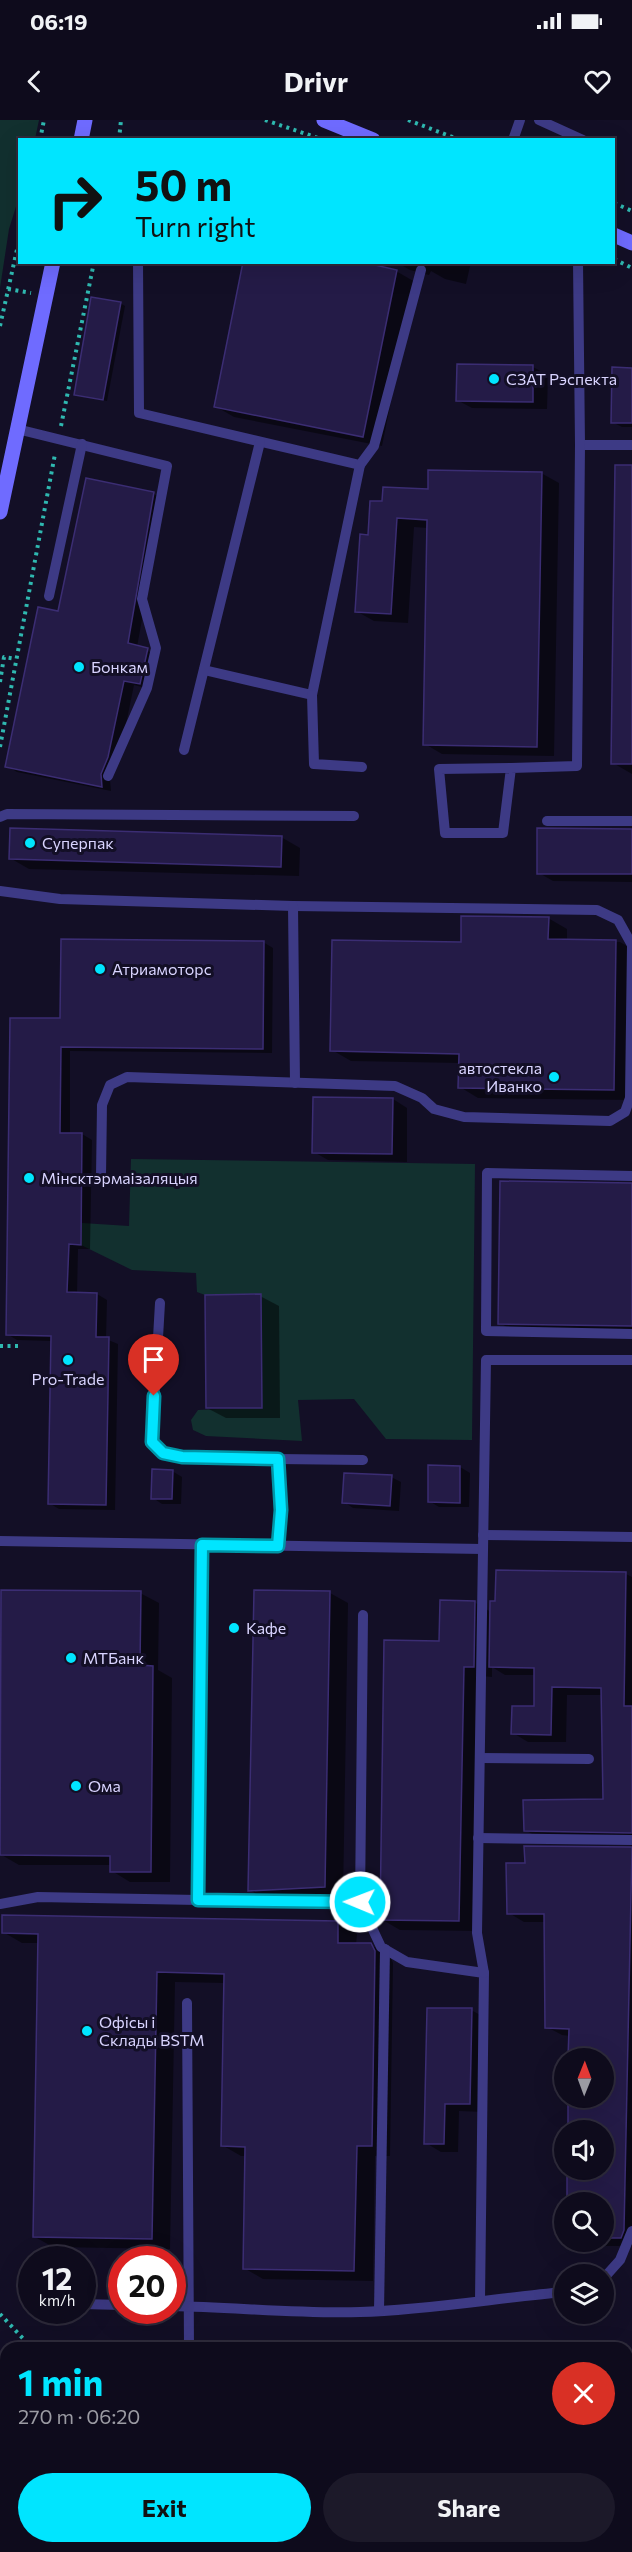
<!DOCTYPE html>
<meta charset="utf-8">
<style>
body{margin:0;font-family:Commissioner,sans-serif;background:#1c1929;color:#f1f3f6;height:100vh;display:flex;flex-direction:column;font-size:22px;white-space:nowrap}
*{box-sizing:border-box;margin:0}
p{font-size:20px;color:#9b9ba3}
.icon{flex:none;width:33px;height:33px;fill:none;stroke:currentColor;stroke-width:2;stroke-linecap:round;stroke-linejoin:round}
.map{position:relative;flex:1;overflow:hidden}
.side{position:absolute;left:0px;top:2222px;width:633px;height:212px;display:flex;flex-direction:column;background:#0e0b1c;border-radius:18px 18px 0 0;box-shadow:0 6px 24px #0002,0 0 0 2px #2e2b3b}
.side>*{flex:none}
.hud{position:absolute;left:18px;top:18px;width:597px;height:126px;border-radius:0px;box-shadow:0 6px 24px #0002,0 0 0 2px #2e2b3b;background:#00e5ff;color:#111;overflow:hidden}
.needle{width:39px;rotate:1deg}
.buttons{position:absolute;left:554px;top:1928px;display:grid;gap:12px}
.buttons a{display:grid;place-items:center;width:60px;height:60px;border-radius:50%;background:#0e0b1c;box-shadow:0 6px 24px #0002,0 0 0 2px #2e2b3b;font-size:30px}
.speed{position:absolute;left:18px;top:2126px;display:flex;gap:12px;font-size:30px;font-weight:700;text-align:center}
.speed>*{display:grid;place-content:center;width:78px;height:78px;border-radius:50%;background:#0e0b1c;box-shadow:0 6px 24px #0002,0 0 0 2px #2e2b3b;line-height:1}
.speed small{font-size:15px;font-weight:400}
.speed .limit{border:9px solid #d22;background:#fff;color:#111}
.pin{position:absolute;display:grid;place-items:center;width:51px;height:51px;color:#fff;margin:-62px -26px;border-radius:50% 50% 50% 0;rotate:-45deg;box-shadow:0 0 6px #0007}
.pin .icon{rotate:45deg}
.me{position:absolute;width:66px;margin:-33px;rotate:271deg;stroke-linejoin:round;filter:drop-shadow(0 0 4px #0008)}
.turn{display:flex;align-items:center;gap:21px;height:126px;padding:0 18px;font-size:27px}
.turn .icon{width:78px;height:78px;stroke-width:2.5}
.turn b{display:block;font-size:42px;line-height:51px}
.round{display:grid;place-items:center;flex:none;width:63px;height:63px;border-radius:32px;background:#1c1929}
.summary{display:flex;align-items:center;justify-content:space-between;height:102px;padding:0 18px}
h1{font-size:36px;font-weight:700;line-height:45px;color:#00e5ff}
.action{display:flex;gap:12px;margin-top:auto;padding:12px 18px}
.action a{flex:1;height:69px;border-radius:36px;background:#00e5ff;color:#111;font-size:24px;font-weight:700;line-height:69px;text-align:center}
.action a+a{background:#1c1929;color:#f1f3f6}
.status{display:flex;justify-content:space-between;align-items:center;height:42px;padding:0 30px;background:#0e0b1c;direction:ltr}
.status svg{height:16px;fill:currentColor}
header{display:flex;justify-content:space-between;align-items:center;height:78px;padding:0 18px;background:#0e0b1c;font-size:27px;font-weight:700}
.map>svg:first-child{display:block}
.green{fill:#12302f}
.shadow{fill:#0007}
.building{fill:#241b47;stroke:#3b2d73;stroke-width:1.5}
.lines{fill:none;stroke-linecap:round;stroke-linejoin:round}
.path{stroke:#2fb8b0;stroke-width:4;stroke-dasharray:3 4.5;stroke-linecap:butt}
.lane{stroke:#3d3a85;stroke-width:10}
.secondary{stroke:#6f6bff;stroke-width:15}
.route-casing{stroke:#0095a6;stroke-width:15}
.route{stroke:#00e5ff;stroke-width:10}
.poi-dot{fill:#00e5ff;stroke:#130f26;stroke-width:2}
.labels{text-anchor:middle;stroke-width:6;stroke-linejoin:round;paint-order:stroke}
.poi-label{font-size:16px;fill:#d9d4ff;stroke:#130f26;text-anchor:start}
</style>
<div class="status"><b>06:19</b><svg viewBox="0 0 49 12"><path d="M0 12V9h3v3zM5 12V6h3v6zM10 12V3h3v9zM15 12V0h3v12zM26 1h20v11H26zM47 4h2v5h-2z"/></svg></div>
<header><svg class="icon" aria-label="back" viewBox="0 0 24 24"><path d="M15 5l-7 7 7 7"/></svg>Drivr<svg class="icon" aria-label="heart" viewBox="0 0 24 24"><path d="M12 20l-8-8c-3-5 5-10 8-4 3-6 11-1 8 4z"/></svg></header>
<div class="map">
<svg width="632" height="2432" viewBox="0 0 632 2432">
<rect width="100%" height="100%" fill="#130f26"/>
<g class="green">
<path d="M0,0H39L35,19L20,20L19,77L9,109L0,168Z"/>
<path d="M131,1039L475,1044L472,1320L386,1319L354,1279L298,1280L302,1321L206,1316L193,1310L191,1300L198,1290L262,1287L261,1174L205,1175L197,1172L196,1153L132,1150L81,1125L82,1103L129,1106Z"/>
</g>
<g class="shadow">
<path d="M396,142H471L466,164L445,159L431,151L429,155L410,150Z"/>
<path d="M396,151L415,162L382,326L234,297L215,286Z"/>
<path d="M120,183L125,186L107,281L80,276L75,274Z"/>
<path d="M458,245L533,247L548,255L547,289L472,288L457,280Z"/>
<path d="M632,249V307H622L612,302Z"/>
<path d="M632,347V654L613,643Z"/>
<path d="M541,353L559,363L554,636L442,634L425,624L428,408L414,407L408,503L374,501L356,491L369,416L384,383Z"/>
<path d="M87,360L154,374L164,379L137,527L157,535L150,569L134,565L118,643L110,660L111,671L17,652L7,646L60,492Z"/>
<path d="M632,710V762L553,761L539,753Z"/>
<path d="M281,717L300,728L299,756L29,749L10,738Z"/>
<path d="M548,798L567,809V821L620,822L632,829V980L478,978L460,967V943L351,941L332,930L462,823Z"/>
<path d="M263,822L273,828L272,933L70,931V1014H82L92,1020L90,1129H78L77,1174H97L107,1180L106,1219L118,1224L115,1390L59,1389L49,1383L52,1221L17,1220L7,1214L62,900Z"/>
<path d="M393,979L407,988V1042L328,1040L314,1032Z"/>
<path d="M632,1064V1213L514,1211L500,1203Z"/>
<path d="M260,1176L279,1186L280,1298H226L207,1288Z"/>
<path d="M460,1347L470,1353L469,1387H439L429,1381Z"/>
<path d="M172,1351L182,1357L181,1384H162L153,1378Z"/>
<path d="M391,1357L401,1362L399,1391L353,1388L344,1382Z"/>
<path d="M626,1454L632,1457V1720L541,1719L525,1710L605,1681L603,1575H567L566,1622H528L513,1613L535,1588L536,1555H505L492,1547V1557L482,1556L478,1811L400,1810L381,1799L441,1522L474,1482L491,1492Z"/>
<path d="M140,1473L159,1483L158,1550L172,1558L170,1762H130L112,1751V1745H19L0,1734Z"/>
<path d="M330,1473L348,1483L343,1777L268,1781L250,1770Z"/>
<path d="M526,1728L632,1729V2126H583L574,2121H603V2082H568L569,2049H603V2010H569V1977H603V1938H570V1916L562,1915L547,1907L545,1802H524L509,1793L526,1744Z"/>
<path d="M338,1803L357,1814L356,1825H371L390,1836L393,1843L390,2036H375L373,2161L263,2159L244,2148L246,2036H241L222,2025L225,1863L175,1862L170,2129L53,2127L35,2117L40,1823H22L3,1812Z"/>
<path d="M471,1890L486,1898L484,1992L459,1991L458,2032H441L426,2023Z"/>
<rect x="61" y="2427" width="92" height="5"/>
<rect x="394" y="2427" width="91" height="5"/>
</g>
<g class="building">
<path d="M243,142H362L397,150L363,317L214,287Z"/>
<path d="M91,177L121,182L103,280L74,275Z"/>
<path d="M457,244L533,245V282L456,281Z"/>
<path d="M612,247L632,248V303H611Z"/>
<path d="M615,345H632V644H611Z"/>
<path d="M428,350L542,352L537,627L423,625L427,400L397,398L391,494L355,492L360,414L368,415L370,381H382L383,367L428,369Z"/>
<path d="M86,358L154,372L128,523L148,528L140,564L124,561L108,637L101,654L102,667L5,647L38,487L58,491Z"/>
<path d="M10,708L282,716L281,747L9,739Z"/>
<path d="M537,708L632,709V754H537Z"/>
<path d="M461,796L549,797L548,819L616,820L614,970L458,968L459,934L330,931L332,820L461,822Z"/>
<path d="M61,819L264,821L263,929L61,927L60,1013H82L81,1125L69,1124L67,1172L97,1173L96,1217H109L106,1385L48,1384L51,1216L6,1215L10,898H60Z"/>
<path d="M313,977L393,978L392,1034L312,1033Z"/>
<path d="M500,1061L632,1063V1206L498,1204Z"/>
<path d="M261,1174L262,1288H206L205,1175Z"/>
<path d="M428,1345L460,1346V1383L428,1382Z"/>
<path d="M152,1349L173,1350L172,1379H151Z"/>
<path d="M344,1353L392,1355L390,1386L342,1383Z"/>
<path d="M496,1450L626,1452L624,1586H632V1713L524,1711L523,1680L603,1679L601,1568L552,1567L551,1615L511,1614L512,1586H534V1548L489,1547L490,1481H495Z"/>
<path d="M1,1470L141,1471L140,1545L153,1546L151,1752H110V1736L0,1735Z"/>
<path d="M254,1470L330,1471L325,1767L248,1771Z"/>
<path d="M440,1480L475,1481L474,1547H464L459,1801L380,1800L384,1520L439,1521Z"/>
<path d="M524,1726L632,1727L624,2110L621,2118H603V2082H567V2049H603V2010H568V1977H603V1938H568L569,1909L545,1908L544,1794H507L506,1743H525Z"/>
<path d="M2,1795L338,1801V1823H371L375,1831L372,2026H357L354,2151L243,2149L245,2027L221,2026L224,1854L157,1852L152,2119L33,2117L38,1814L2,1813Z"/>
<path d="M427,1888H472L470,1984H445L444,2024H424Z"/>
</g>
<g class="lines">
<g class="path">
<path d="M265,0L318,18"/>
<path d="M408,0L460,20"/>
<path d="M40,20L44,0"/>
<path d="M119,20L121,0"/>
<path d="M614,83L632,91"/>
<path d="M614,139L632,148"/>
<path d="M8,169L31,173"/>
<path d="M0,206L20,116"/>
<path d="M61,306L94,142"/>
<path d="M0,562L4,537L16,539"/>
<path d="M0,627L55,334"/>
<path d="M0,1226H18"/>
<path d="M0,2194L32,2228"/>
<path d="M627,2258L632,2257"/>
<path d="M627,2303H632"/>
<path d="M0,2322L6,2321"/>
</g>
<g class="lane">
<path d="M539,0L583,20"/>
<path d="M513,20L520,0"/>
<path d="M138,142L139,293L360,345L374,326L421,150"/>
<path d="M17,309L167,346L142,479L156,528L147,568L108,656"/>
<path d="M580,325H632"/>
<path d="M49,476L82,324"/>
<path d="M204,550L312,575L360,345"/>
<path d="M312,575L314,644L362,647"/>
<path d="M184,630L260,322"/>
<path d="M511,648L439,649L445,713H503L511,648L577,646L580,325L578,142"/>
<path d="M0,697L7,694L354,696"/>
<path d="M547,701H632"/>
<path d="M0,771L60,779L293,786L597,790L618,800L632,825L630,978L625,992L610,1001L464,997L434,989L422,978L395,966L127,957L110,965L102,985L101,1056"/>
<path d="M293,786L295,963"/>
<path d="M632,1056L487,1053L486,1211L632,1214"/>
<path d="M160,1183L152,1322L163,1333L182,1337L278,1339L281,1390L278,1426"/>
<path d="M278,1339L363,1340"/>
<path d="M483,1415L632,1417"/>
<path d="M0,1421L483,1429"/>
<path d="M363,1495L360,1782L381,1827L407,1842L484,1853L480,2180"/>
<path d="M480,1638L589,1639"/>
<path d="M478,1718L632,1720"/>
<path d="M198,1780L360,1782"/>
<path d="M0,1784L38,1777L198,1780L202,1425"/>
<path d="M484,1853L477,1813L486,1240H632"/>
<path d="M187,1883L189,2228"/>
<path d="M603,2159L620,2140L632,2111"/>
<path d="M82,2184L122,2185"/>
<path d="M172,2186C235,2187 298,2194 360,2192C428,2190 496,2178 564,2172"/>
<path d="M379,2191L385,1829"/>
<path d="M188,2427V2432"/>
<path d="M349,2427L351,2432"/>
</g>
<g class="secondary">
<path d="M324,0L373,20"/>
<path d="M81,20L85,0"/>
<path d="M614,115L632,123"/>
<path d="M0,392L53,142"/>
<path d="M627,2279H632"/>
<path d="M0,2299H6"/>
</g>
</g>
<g class="lines">
<defs>
<path id="route" d="M154,1276L152,1322L163,1333L182,1337L278,1339L281,1390L278,1426L202,1425L198,1780L360,1782"/>
</defs>
<use href="#route" class="route-casing"/>
<use href="#route" class="route"/>
</g>
<g class="poi-dot">
<circle cx="494" cy="259" r="6"/>
<circle cx="79" cy="547" r="6"/>
<circle cx="30" cy="723" r="6"/>
<circle cx="100" cy="849" r="6"/>
<circle cx="554" cy="957" r="6"/>
<circle cx="29" cy="1058" r="6"/>
<circle cx="68" cy="1240" r="6"/>
<circle cx="234" cy="1508" r="6"/>
<circle cx="71" cy="1538" r="6"/>
<circle cx="76" cy="1666" r="6"/>
<circle cx="87" cy="1911" r="6"/>
</g>
<g class="labels">
<g class="poi-label">
<text x="506" y="265">СЗАТ Рэспекта</text>
<text x="91" y="553">Бонкам</text>
<text x="42" y="729">Суперпак</text>
<text x="112" y="855">Атриамоторс</text>
<text x="542" y="954" text-anchor="end">автостекла<tspan x="542" dy="18">Иванко</tspan></text>
<text x="41" y="1064">Мінсктэрмаізаляцыя</text>
<text x="68" y="1265" text-anchor="middle">Pro-Trade</text>
<text x="246" y="1514">Кафе</text>
<text x="83" y="1544">МТБанк</text>
<text x="88" y="1672">Ома</text>
<text x="99" y="1908">Офісы і<tspan x="99" dy="18">Склады BSTM</tspan></text>
</g>
</g>
</svg>
<div class="buttons">
<a><svg class="needle" viewBox="-14 -14 28 28"><path d="M0-13l5 13h-10z" fill="#e53935"/><path d="M0 13l5-13h-10z" fill="#9b9ba3"/></svg></a>
<a><svg class="icon" aria-label="sound" viewBox="0 0 24 24"><path d="M4 9h4l5-4v14l-5-4H4zM17 9q2 3 0 6"/></svg></a>
<a><svg class="icon" aria-label="search" viewBox="0 0 24 24"><circle cx="10" cy="10" r="6"/><path d="M15 15l6 6"/></svg></a>
<a><svg class="icon" aria-label="layers" viewBox="0 0 24 24"><path d="M12 4l9 5-9 5-9-5zM3 14l9 5 9-5"/></svg></a>
</div>
<div class="speed"><div>12<small>km/h</small></div><div class="limit">20</div></div>
<div class="pin" style="left:154px;top:1276px;background:#d93025"><svg class="icon" aria-label="arrive" viewBox="0 0 24 24"><path d="M6 21V4h12l-3 4 3 4H6"/></svg></div>
<svg class="me" style="left:360px;top:1782px" viewBox="-20 -20 40 40"><circle r="17" fill="#00e5ff" stroke="#fff" stroke-width="3"/><path d="M0-11L8 9 0 5-8 9z" fill="#fff"/></svg>
<div class="hud">
<div class="turn"><svg class="icon" aria-label="right" viewBox="0 0 24 24"><path d="M7 20v-9h11M14 6l5 5-5 5"/></svg><div><b>50 m</b>Turn right</div></div>
</div>
<section class="side">
<div class="summary"><div><h1>1 min</h1><p>270 m · 06:20</p></div><a class="round" style="background:#d93025;color:#fff"><svg class="icon" aria-label="close" viewBox="0 0 24 24"><path d="M6 6l12 12M18 6L6 18"/></svg></a></div>
<div class="action"><a>Exit</a><a>Share</a></div>
</section>
</div>
